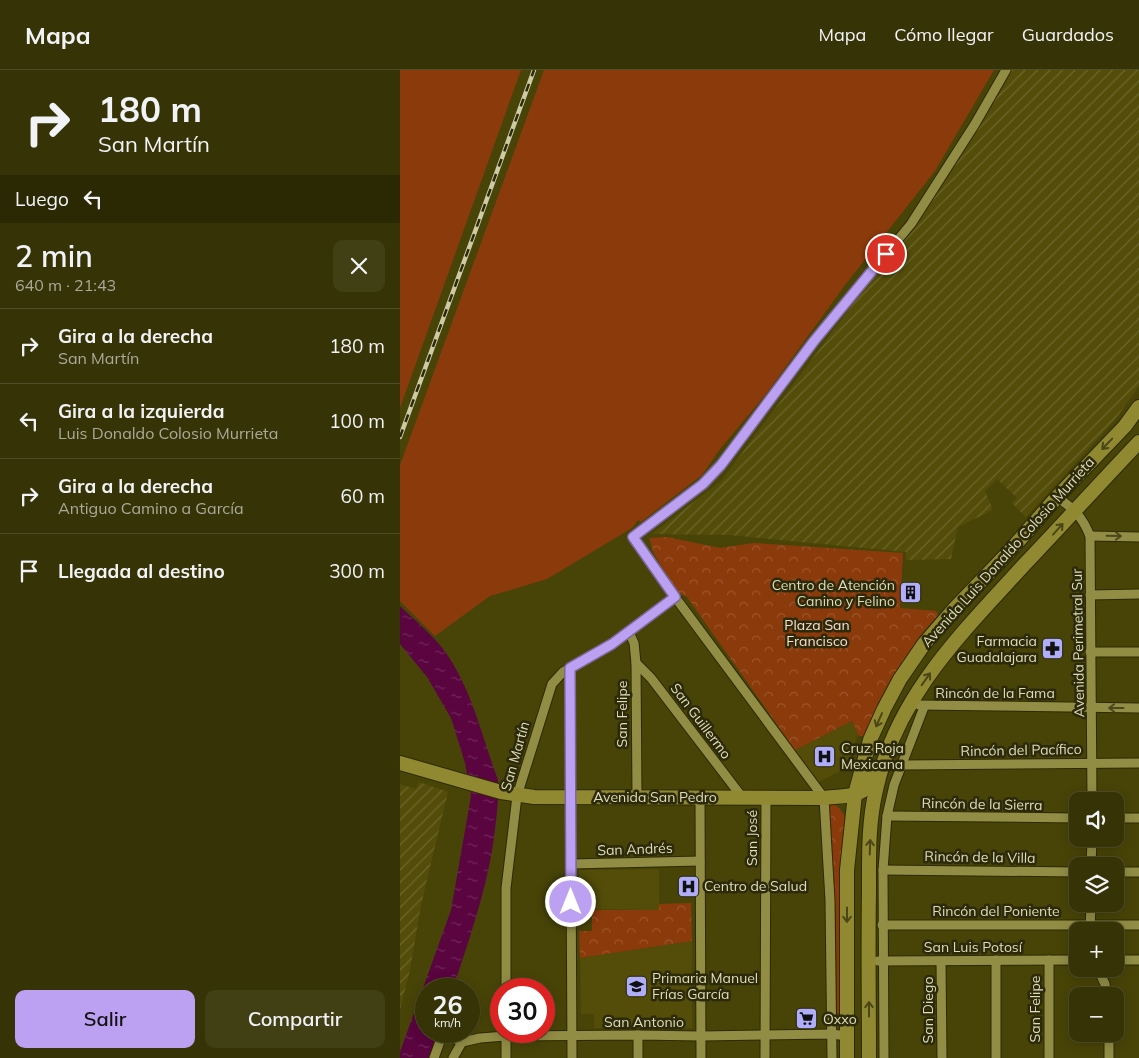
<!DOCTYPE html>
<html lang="es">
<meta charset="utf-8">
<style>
body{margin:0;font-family:Mulish,sans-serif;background:#413f14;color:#f1f3f6;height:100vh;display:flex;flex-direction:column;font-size:19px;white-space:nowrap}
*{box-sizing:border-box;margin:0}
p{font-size:16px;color:#aaaa9b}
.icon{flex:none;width:28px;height:28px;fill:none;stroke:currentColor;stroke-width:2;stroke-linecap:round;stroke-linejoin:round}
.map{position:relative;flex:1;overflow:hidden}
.drawer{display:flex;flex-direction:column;background:#363306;width:400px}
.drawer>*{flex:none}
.banner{background:#363306;color:#f1f3f6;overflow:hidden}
.fabs{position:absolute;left:669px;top:722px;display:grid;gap:10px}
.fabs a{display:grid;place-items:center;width:55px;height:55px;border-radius:10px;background:#363306;box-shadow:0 2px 12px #0003,0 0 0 1px #504e28;font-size:25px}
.speed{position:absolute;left:15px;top:908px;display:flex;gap:10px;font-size:25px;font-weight:700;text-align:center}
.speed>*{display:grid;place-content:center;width:65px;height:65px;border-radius:50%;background:#363306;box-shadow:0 2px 12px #0003,0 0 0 1px #504e28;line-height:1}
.speed small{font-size:12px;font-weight:400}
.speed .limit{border:8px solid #d22;background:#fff;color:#111}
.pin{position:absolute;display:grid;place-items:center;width:42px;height:42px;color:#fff;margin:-21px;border:2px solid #fff;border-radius:50%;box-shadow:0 1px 5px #0007}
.me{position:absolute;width:55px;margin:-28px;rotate:0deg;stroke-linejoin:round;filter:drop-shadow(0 0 4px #0008)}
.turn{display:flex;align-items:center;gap:18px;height:105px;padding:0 15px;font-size:22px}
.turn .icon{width:65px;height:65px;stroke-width:2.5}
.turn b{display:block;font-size:35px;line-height:42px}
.then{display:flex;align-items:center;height:48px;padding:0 15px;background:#0003;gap:10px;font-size:19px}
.round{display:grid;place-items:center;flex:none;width:52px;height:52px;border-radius:10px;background:#413f14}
.summary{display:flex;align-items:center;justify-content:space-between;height:85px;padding:0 15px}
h1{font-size:30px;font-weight:600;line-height:38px}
.cta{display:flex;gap:10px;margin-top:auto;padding:10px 15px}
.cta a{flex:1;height:58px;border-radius:10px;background:#bca0f2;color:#111;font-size:20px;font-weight:600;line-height:58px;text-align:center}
.cta a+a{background:#413f14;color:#f1f3f6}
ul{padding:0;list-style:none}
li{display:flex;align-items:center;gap:15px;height:75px;padding:0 15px;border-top:1px solid #504e28}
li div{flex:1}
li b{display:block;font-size:19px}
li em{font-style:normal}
header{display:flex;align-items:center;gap:30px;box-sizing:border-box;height:70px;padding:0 25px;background:#363306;border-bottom:1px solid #504e28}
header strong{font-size:24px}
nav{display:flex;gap:28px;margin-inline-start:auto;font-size:18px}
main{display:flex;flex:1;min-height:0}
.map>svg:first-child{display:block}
.built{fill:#534d09}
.industrial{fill:url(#industrial-furrows)}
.green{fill:#8b3a0b}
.park{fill:url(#park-crowns)}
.water{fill:url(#water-ripples)}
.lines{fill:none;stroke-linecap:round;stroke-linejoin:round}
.minor-casing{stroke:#2d2a02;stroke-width:11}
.major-casing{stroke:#2d2a02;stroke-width:16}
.minor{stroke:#928d45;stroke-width:9}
.major{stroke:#908932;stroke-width:14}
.rail-casing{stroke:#cdcba5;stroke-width:4.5}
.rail{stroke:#2c2a0b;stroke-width:2.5;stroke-dasharray:8;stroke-linecap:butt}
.oneway{stroke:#4a4617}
.oneway2{stroke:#4b481c}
.route-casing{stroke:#7a689d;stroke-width:12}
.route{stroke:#bca0f2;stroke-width:9}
.labels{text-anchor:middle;stroke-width:5;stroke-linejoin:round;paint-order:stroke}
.street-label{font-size:14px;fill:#dedcb9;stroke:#2c2a0b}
.poi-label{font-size:14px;fill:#dedcb9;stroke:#2c2a0b;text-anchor:start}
.park-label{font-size:14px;fill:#fcddd0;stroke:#2c2a0b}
</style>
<header>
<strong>Mapa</strong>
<nav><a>Mapa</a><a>Cómo llegar</a><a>Guardados</a></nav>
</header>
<main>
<section class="drawer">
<div class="banner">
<div class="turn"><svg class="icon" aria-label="right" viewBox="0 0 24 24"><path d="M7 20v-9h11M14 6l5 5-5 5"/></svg><div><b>180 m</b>San Martín</div></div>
<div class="then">Luego<svg class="icon" aria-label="left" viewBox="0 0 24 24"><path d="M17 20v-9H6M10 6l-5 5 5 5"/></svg></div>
</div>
<div class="summary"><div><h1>2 min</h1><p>640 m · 21:43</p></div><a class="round"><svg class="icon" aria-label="close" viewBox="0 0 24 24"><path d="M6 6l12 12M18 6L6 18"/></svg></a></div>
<ul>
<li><svg class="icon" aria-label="right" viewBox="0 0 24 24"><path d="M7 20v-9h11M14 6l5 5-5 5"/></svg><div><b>Gira a la derecha</b><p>San Martín</p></div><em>180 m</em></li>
<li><svg class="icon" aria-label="left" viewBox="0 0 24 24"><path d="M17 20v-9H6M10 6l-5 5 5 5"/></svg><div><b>Gira a la izquierda</b><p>Luis Donaldo Colosio Murrieta</p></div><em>100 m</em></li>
<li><svg class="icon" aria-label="right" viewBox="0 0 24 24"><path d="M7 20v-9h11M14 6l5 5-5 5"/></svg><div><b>Gira a la derecha</b><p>Antiguo Camino a García</p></div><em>60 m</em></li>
<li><svg class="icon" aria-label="arrive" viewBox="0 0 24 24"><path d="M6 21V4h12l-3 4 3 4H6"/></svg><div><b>Llegada al destino</b></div><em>300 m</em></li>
</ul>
<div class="cta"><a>Salir</a><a>Compartir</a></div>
</section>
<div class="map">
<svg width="739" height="988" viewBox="0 0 739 988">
<defs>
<pattern id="industrial-furrows" width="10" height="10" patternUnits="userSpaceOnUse" patternTransform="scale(1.25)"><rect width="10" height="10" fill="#534d09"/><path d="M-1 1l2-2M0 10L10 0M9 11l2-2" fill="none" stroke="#6b662b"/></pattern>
<pattern id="park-crowns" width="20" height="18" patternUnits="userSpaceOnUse" patternTransform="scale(1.25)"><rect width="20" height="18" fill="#8b3a0b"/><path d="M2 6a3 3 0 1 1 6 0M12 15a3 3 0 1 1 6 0" fill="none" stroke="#9b562c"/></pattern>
<pattern id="water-ripples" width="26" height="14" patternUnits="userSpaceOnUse" patternTransform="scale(1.25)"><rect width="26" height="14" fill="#5a0440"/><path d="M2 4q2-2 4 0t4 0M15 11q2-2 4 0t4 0" fill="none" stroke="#71285a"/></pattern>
</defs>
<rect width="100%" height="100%" fill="#484408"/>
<g class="built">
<path d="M452,651L458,664L449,691L444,699L419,712L395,680Z"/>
<path d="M259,799V840L180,839L179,800Z"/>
<path d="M292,871V958H194V944H181L180,888Z"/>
</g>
<g class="industrial">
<path d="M612,0H739V316L715,350L626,447L612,433L617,428L597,409L585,421L593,440L558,457L551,489L506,490V482L329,465L252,464L321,411L547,108Z"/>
<path d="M19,712L48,722L21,835L10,900L0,940V714L16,719Z"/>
</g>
<g class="green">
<path d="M0,0H121L0,338Z"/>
<path d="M144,0H594L535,101L445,215L366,324L320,379L302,405L241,452L238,450L232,458L147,509L90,526L35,566L0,531V395Z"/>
</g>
<g class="park">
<path d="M267,467L320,478L354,473L503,483L500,538L536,541L538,545L520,566L491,609L464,666H459L452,651L395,680L287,527L276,521L254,484L249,468Z"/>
<path d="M433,733L440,739L446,748L440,944L437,943V939L436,841L431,792L429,734Z"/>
<path d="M291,833L292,871L180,888L179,861H192V840H259V834Z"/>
</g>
<path class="water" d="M0,536C18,553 39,570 52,592C74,628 83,670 98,710C99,726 97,743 95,759C89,814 70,866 53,919H26V961H39L30,988H0V982L51,840L71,726L65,693L51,648L27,607L0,574Z"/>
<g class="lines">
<defs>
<g id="minor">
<path d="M657,427C674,439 682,446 690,466L692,731"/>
<path d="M690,466L739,467"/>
<path d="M690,525L739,524"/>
<path d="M229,562L234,573L236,593L237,727"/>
<path d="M690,582H739"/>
<path d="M236,593L251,608L342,727"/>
<path d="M170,598L172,988"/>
<path d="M519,635L739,638"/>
<path d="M503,695L739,693"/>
<path d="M300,728L301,988"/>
<path d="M487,746L678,748"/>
<path d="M715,748H739"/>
<path d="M171,794L300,791"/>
<path d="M691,796L692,769"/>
<path d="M483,800L678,802"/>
<path d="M715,802H739"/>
<path d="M482,855H739"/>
<path d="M690,861L691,834"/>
<path d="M596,890V988"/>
<path d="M715,890H739"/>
<path d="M478,891L678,890"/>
<path d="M541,891L542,988"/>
<path d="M698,899L705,914L707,926"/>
<path d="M106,919V818L117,726L152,614L163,602L212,574L275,527"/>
<path d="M106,961V988"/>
<path d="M709,964V988"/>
<path d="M238,965V988"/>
<path d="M34,988L43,963L62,972L80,968L106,966L238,965L301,966L432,964L447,966"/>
<path d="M53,988L62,972"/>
<path d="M365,988L366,728"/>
<path d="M432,988L430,830L424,728L275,527L233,467L303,414L321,395L414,271L511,154L575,54L606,0"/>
<path d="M484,988L483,800L487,746L494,715L524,637"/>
<path d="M649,988V890"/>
</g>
<g id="major">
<path d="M0,693L101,722L134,727L424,728C436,726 459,728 468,716C471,712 473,706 475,701"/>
<path d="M447,988V800L455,724L470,670L484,639L500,609L524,574L555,538L608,483L657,427L725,356L739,337"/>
<path d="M469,988C469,933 468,877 469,822C469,788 468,753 476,720C496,627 561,564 623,496C662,455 700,413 739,372"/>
</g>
</defs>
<use href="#minor" class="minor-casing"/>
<use href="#major" class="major-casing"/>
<use href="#minor" class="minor"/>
<use href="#major" class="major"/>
<defs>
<path id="rail" d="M0,367L134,0"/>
</defs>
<use href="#rail" class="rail-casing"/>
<use href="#rail" class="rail"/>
</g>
<defs><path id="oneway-shaft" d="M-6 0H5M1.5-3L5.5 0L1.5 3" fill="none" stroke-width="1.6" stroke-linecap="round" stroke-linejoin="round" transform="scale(1.25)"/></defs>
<g class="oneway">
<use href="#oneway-shaft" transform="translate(707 374) rotate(134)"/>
<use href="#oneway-shaft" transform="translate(658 459) rotate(-48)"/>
<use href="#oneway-shaft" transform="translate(526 609) rotate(-55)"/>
<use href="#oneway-shaft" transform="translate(479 650) rotate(114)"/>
<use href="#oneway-shaft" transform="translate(470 777) rotate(-88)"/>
<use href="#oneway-shaft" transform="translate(447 845) rotate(90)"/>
<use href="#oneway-shaft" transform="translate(469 939) rotate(-90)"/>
</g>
<g class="oneway2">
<use href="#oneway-shaft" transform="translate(714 466) rotate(1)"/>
<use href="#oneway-shaft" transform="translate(716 638) rotate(-180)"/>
</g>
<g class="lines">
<defs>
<path id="route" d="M171,832L170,598L212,574L275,527L233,467L303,414L321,395L414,271L486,184"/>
</defs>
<use href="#route" class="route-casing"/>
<use href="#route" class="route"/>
</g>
<defs>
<symbol id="building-square" viewBox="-11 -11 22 22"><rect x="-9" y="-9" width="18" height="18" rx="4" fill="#b0aefa" stroke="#2c2a0b"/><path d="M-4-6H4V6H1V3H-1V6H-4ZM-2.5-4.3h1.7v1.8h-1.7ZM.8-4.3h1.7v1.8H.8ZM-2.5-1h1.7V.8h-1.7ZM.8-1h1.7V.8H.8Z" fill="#111"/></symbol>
<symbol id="pharmacy-square" viewBox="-11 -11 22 22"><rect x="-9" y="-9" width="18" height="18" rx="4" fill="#b0aefa" stroke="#2c2a0b"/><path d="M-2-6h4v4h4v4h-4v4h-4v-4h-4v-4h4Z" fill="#111"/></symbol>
<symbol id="hospital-square" viewBox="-11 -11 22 22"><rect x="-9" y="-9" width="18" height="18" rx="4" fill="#b0aefa" stroke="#2c2a0b"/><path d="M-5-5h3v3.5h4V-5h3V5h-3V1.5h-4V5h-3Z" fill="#111"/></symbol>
<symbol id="school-square" viewBox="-11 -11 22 22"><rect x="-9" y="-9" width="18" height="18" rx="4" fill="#b0aefa" stroke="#2c2a0b"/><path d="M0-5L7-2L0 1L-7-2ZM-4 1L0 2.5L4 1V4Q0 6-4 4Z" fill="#111"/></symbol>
<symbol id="supermarket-square" viewBox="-11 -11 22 22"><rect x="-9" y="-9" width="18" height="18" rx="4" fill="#b0aefa" stroke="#2c2a0b"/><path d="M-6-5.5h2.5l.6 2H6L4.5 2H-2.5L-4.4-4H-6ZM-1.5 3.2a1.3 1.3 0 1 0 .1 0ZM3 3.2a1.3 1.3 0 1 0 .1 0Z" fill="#111"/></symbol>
</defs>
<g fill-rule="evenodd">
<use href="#building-square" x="498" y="510" width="25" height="25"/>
<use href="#pharmacy-square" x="640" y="566" width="25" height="25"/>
<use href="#hospital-square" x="412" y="674" width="25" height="25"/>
<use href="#hospital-square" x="276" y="804" width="25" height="25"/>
<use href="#school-square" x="224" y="904" width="25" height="25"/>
<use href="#supermarket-square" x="394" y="936" width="25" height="25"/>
</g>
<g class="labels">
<g class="street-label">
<text transform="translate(608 482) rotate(-48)" y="5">Avenida Luis Donaldo Colosio Murrieta</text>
<text transform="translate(678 573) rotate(-91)" y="5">Avenida Perimetral Sur</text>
<text x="595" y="628">Rincón de la Fama</text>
<text transform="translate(222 644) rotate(-90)" y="5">San Felipe</text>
<text transform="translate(301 651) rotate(53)" y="5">San Guillermo</text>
<text transform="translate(621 680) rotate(-1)" y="5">Rincón del Pacífico</text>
<text transform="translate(115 686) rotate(-74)" y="5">San Martín</text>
<text x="255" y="732">Avenida San Pedro</text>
<text transform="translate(582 734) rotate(1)" y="5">Rincón de la Sierra</text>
<text transform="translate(352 768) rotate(-90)" y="5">San José</text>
<text transform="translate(235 779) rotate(-2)" y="5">San Andrés</text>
<text transform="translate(580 787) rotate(1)" y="5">Rincón de la Villa</text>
<text x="596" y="846">Rincón del Poniente</text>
<text x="573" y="882">San Luis Potosí</text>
<text transform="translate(635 939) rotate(-90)" y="5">San Felipe</text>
<text transform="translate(528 940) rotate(-90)" y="5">San Diego</text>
<text x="244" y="957">San Antonio</text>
</g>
<g class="poi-label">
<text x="495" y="520" text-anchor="end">Centro de Atención<tspan x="495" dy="16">Canino y Felino</tspan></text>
<text x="637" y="576" text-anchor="end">Farmacia<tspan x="637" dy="16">Guadalajara</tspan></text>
<text x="441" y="683">Cruz Roja<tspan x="441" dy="16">Mexicana</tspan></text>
<text x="304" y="821">Centro de Salud</text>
<text x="252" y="913">Primaria Manuel<tspan x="252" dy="16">Frías García</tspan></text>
<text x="423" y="954">Oxxo</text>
</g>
<g class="park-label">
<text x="417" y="560">Plaza San<tspan x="417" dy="16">Francisco</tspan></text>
</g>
</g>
</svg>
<div class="fabs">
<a><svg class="icon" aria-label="sound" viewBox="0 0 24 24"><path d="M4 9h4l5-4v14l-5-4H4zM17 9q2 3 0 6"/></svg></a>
<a><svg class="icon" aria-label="layers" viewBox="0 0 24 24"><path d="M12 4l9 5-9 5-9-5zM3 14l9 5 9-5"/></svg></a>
<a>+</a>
<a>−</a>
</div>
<div class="speed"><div>26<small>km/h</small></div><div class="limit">30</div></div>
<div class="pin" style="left:486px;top:184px;background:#d93025"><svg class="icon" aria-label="arrive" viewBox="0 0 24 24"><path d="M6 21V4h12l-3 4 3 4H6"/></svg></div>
<svg class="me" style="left:171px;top:832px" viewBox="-20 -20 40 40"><circle r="17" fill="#bca0f2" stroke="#fff" stroke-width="3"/><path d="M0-11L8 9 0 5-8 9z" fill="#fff"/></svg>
</div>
</main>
